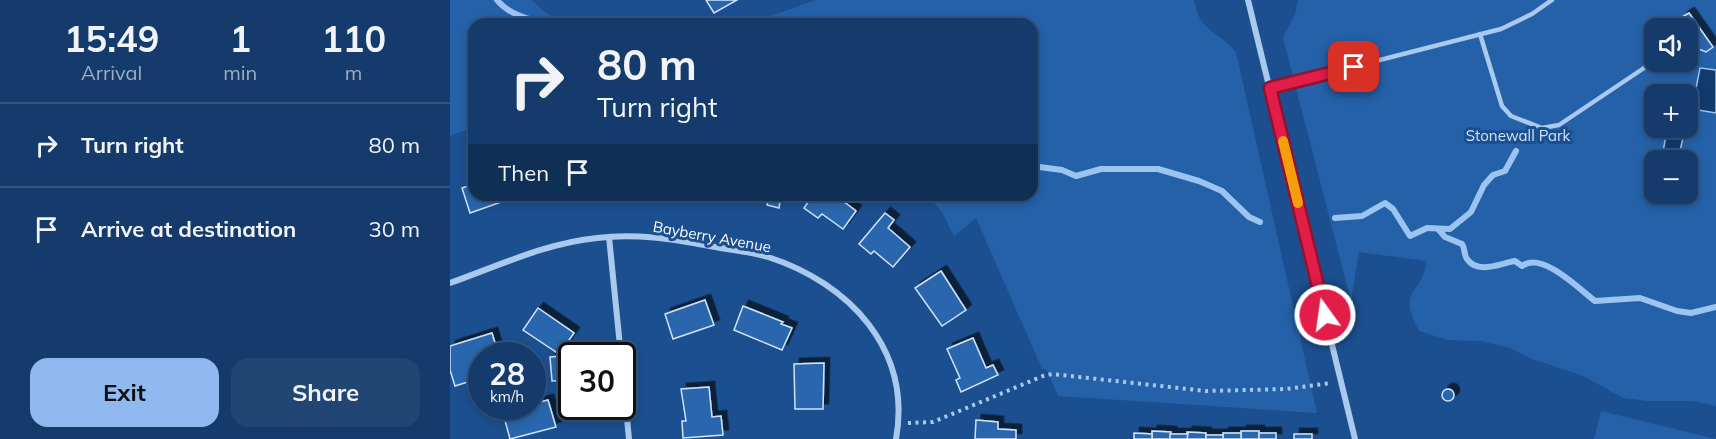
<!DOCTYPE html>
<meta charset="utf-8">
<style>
body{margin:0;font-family:Mulish,sans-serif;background:#214673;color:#f1f3f6;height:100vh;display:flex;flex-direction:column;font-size:22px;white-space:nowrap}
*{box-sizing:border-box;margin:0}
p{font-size:20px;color:#9dadc1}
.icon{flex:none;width:33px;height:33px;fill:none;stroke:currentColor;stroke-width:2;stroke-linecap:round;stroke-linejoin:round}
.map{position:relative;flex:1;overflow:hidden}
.sheet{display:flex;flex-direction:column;background:#143b6b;width:450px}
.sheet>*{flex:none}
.banner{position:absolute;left:18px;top:18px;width:570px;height:183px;border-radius:18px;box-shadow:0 3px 9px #0003,0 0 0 2px #33557e;background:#143b6b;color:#f1f3f6;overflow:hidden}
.buttons{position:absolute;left:1194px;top:18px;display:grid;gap:12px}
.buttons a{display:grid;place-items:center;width:54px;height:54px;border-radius:12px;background:#143b6b;box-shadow:0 3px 9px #0003,0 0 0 2px #33557e;font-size:30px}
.speed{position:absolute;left:18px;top:342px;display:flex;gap:12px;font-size:30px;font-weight:700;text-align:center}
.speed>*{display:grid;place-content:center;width:78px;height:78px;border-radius:50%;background:#143b6b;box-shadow:0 3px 9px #0003,0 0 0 2px #33557e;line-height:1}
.speed small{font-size:15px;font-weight:400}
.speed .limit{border:3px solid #111;border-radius:9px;background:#fff;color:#111}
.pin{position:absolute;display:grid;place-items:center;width:51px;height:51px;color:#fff;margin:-26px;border-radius:12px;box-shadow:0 3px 9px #0006}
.me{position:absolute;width:66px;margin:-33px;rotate:346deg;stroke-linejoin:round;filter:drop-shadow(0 0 4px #0008)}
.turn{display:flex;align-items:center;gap:21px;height:126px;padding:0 30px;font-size:27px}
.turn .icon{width:78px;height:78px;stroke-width:2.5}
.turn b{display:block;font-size:42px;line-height:51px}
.then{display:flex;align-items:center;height:57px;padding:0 30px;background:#0003;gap:12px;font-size:22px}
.eta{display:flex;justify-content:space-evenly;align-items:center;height:102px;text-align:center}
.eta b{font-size:36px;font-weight:700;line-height:42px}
.button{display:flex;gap:12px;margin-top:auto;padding:12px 30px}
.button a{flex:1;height:69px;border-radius:18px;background:#90b9f0;color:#111;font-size:24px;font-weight:700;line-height:69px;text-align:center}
.button a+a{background:#214673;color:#f1f3f6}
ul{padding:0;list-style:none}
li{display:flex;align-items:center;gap:18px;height:84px;padding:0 30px;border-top:2px solid #33557e}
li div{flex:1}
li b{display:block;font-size:22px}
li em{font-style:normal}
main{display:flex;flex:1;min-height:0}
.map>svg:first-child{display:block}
.green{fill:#2461a8;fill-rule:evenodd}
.water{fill:#123a6d;stroke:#9cc4f0;stroke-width:1.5}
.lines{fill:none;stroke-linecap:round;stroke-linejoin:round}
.stream{stroke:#9cc4f0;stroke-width:6}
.building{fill:#2a66ad;stroke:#cfe3fa;stroke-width:1.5;filter:url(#shadow)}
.path{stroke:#a9c9ee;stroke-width:4;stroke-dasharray:3 4.5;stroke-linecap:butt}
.service{stroke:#a9c9ee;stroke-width:4.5}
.minor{stroke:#a9c9ee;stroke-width:6}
.route-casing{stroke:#92132f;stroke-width:15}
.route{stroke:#e11d48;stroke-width:10}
.slow{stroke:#f59e0b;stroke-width:10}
.labels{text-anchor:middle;stroke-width:6;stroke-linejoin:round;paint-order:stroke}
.park-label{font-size:15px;fill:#cfe3fa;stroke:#1b4f8f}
.street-label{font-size:15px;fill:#fff;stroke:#1b4f8f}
</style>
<main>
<section class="sheet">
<div class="eta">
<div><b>15:49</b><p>Arrival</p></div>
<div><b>1</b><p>min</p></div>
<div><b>110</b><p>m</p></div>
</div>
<ul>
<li><svg class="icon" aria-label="right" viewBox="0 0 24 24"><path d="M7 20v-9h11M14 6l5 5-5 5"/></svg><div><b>Turn right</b></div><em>80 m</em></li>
<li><svg class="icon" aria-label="arrive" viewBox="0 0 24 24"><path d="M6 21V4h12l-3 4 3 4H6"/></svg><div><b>Arrive at destination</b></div><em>30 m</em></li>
</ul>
<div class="button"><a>Exit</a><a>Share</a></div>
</section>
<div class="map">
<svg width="1266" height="439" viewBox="0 0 1266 439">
<defs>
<filter id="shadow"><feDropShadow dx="5.5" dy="-5.5" stdDeviation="0" flood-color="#0009"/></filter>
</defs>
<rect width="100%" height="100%" fill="#1b4f8f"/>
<g class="green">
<path d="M0,0H81L99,15L129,24H24V127L0,136Z"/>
<path d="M366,0H744C750,34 766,28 786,52L867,413L608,396L597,370L592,369L526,218L504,236L492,212L477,195H582V24H283L297,16L312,19Z"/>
<path d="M848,0H1266V406L1243,401H1198L1173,398L1133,376L1082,359L1060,348L1031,341L998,340L969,331C945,286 975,294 976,261L909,252L901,301L833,38L845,14ZM1204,28H1238V62H1204ZM1204,94H1238V128H1204ZM1204,160H1238V194H1204Z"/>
<path d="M1151,411L1266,439H1144Z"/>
</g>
<g class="water">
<path d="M1250,68L1266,70V113L1242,109Z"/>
<path d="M1216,135L1233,138L1229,155L1213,152Z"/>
</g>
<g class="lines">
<g class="stream">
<path d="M47,0C59,15 80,20 99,24"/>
<path d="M582,166L612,170L626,176L651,169H708L749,181L772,191L799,217L810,222"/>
<path d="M885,218L912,216L935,203L943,209L960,236L977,228L1000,229L1021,212L1034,185L1043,175L1055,171L1066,151"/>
<path d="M989,230L995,237L1012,244C1015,248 1014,255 1017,259C1028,275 1051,263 1065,261L1072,266C1092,251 1129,289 1145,301L1190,298L1227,311L1241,313L1266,307"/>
</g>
</g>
<g class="building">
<path d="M256,0H287L264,13Z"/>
<path d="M1239,13L1263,47L1256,52L1249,49L1238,57V28H1228L1232,26V17Z"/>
<path d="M1217,62H1234L1232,69L1225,73Z"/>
<path d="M24,184V195H59L60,199L20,213L12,188Z"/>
<path d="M291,195H331L329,208L317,205L318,201Z"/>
<path d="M363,195H385L406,211L393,229L372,214L368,218L354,208Z"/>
<path d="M435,213L444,220L438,228L460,247L443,267L424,251L421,254L409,244Z"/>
<path d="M491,271L516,310L492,326L465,288Z"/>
<path d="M255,300L264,325L223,339L215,314Z"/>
<path d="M293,306L333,322L331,324L342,328L332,350L284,330Z"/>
<path d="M88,308L124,333L109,354L73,330Z"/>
<path d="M42,333L49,356H32V366L21,370L24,380L5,386L0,370V346Z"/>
<path d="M523,338L536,368L543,365L548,375L511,392L506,380L510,378L497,349Z"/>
<path d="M124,355L122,356V380L102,381L100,357Z"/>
<path d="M374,363L373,409H345L344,364Z"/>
<path d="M259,387L262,417L271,416L273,435L233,438L232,421H236L231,389Z"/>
<circle cx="998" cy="395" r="6"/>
<path d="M98,400L106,427L60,439L53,413L82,406V404Z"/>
<path d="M526,420L548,422V429L566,430V439H525Z"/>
<path d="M702,431L721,432L720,439H702Z"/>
<rect x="791" y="431" width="18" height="8"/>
<path d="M737,432L756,433V439H737Z"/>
<path d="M684,433L702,434V439H684Z"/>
<rect x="773" y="433" width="18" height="6"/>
<rect x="809" y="433" width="17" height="6"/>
<path d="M720,434H738L737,439H720Z"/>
<rect x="844" y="434" width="18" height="5"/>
<rect x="756" y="435" width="17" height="4"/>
</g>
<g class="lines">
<path class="path" d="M458,423L483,422L593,376L602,374L756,391L836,389L881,383"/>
<g class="service">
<path d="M1030,34L1052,106L1061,116L1092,128L1109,125L1194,68"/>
<path d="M820,88L1051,29L1082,14L1102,0"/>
</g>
<g class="minor">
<path d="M798,0L905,439"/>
<path d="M159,237L171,356"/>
<path d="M0,283C48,266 96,243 147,238C185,233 222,239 260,246C279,250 299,251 318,257C399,283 462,349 446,439"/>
<path d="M172,366L179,439"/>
</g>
</g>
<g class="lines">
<defs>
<path id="route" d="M875,315L820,88L904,67"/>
</defs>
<use href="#route" class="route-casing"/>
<use href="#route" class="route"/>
<path class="slow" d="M833,141L848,203"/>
</g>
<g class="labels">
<g class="park-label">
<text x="1068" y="141">Stonewall Park</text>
</g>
<g class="street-label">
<text transform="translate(262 237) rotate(10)" y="5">Bayberry Avenue</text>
</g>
</g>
</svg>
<div class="buttons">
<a><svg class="icon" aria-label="sound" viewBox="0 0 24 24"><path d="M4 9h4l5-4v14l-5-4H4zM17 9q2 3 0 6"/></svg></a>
<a>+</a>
<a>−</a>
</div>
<div class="speed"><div>28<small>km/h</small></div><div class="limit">30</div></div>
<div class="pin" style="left:904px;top:67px;background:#d93025"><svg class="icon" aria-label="arrive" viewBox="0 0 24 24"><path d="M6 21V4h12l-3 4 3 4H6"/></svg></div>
<svg class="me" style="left:875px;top:315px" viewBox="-20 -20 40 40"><circle r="17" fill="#e11d48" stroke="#fff" stroke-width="3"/><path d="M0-11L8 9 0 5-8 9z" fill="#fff"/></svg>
<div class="banner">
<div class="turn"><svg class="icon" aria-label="right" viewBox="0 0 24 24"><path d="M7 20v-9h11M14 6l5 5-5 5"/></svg><div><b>80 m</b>Turn right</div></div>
<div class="then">Then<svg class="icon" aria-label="arrive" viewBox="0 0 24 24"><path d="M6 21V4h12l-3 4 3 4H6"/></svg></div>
</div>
</div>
</main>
